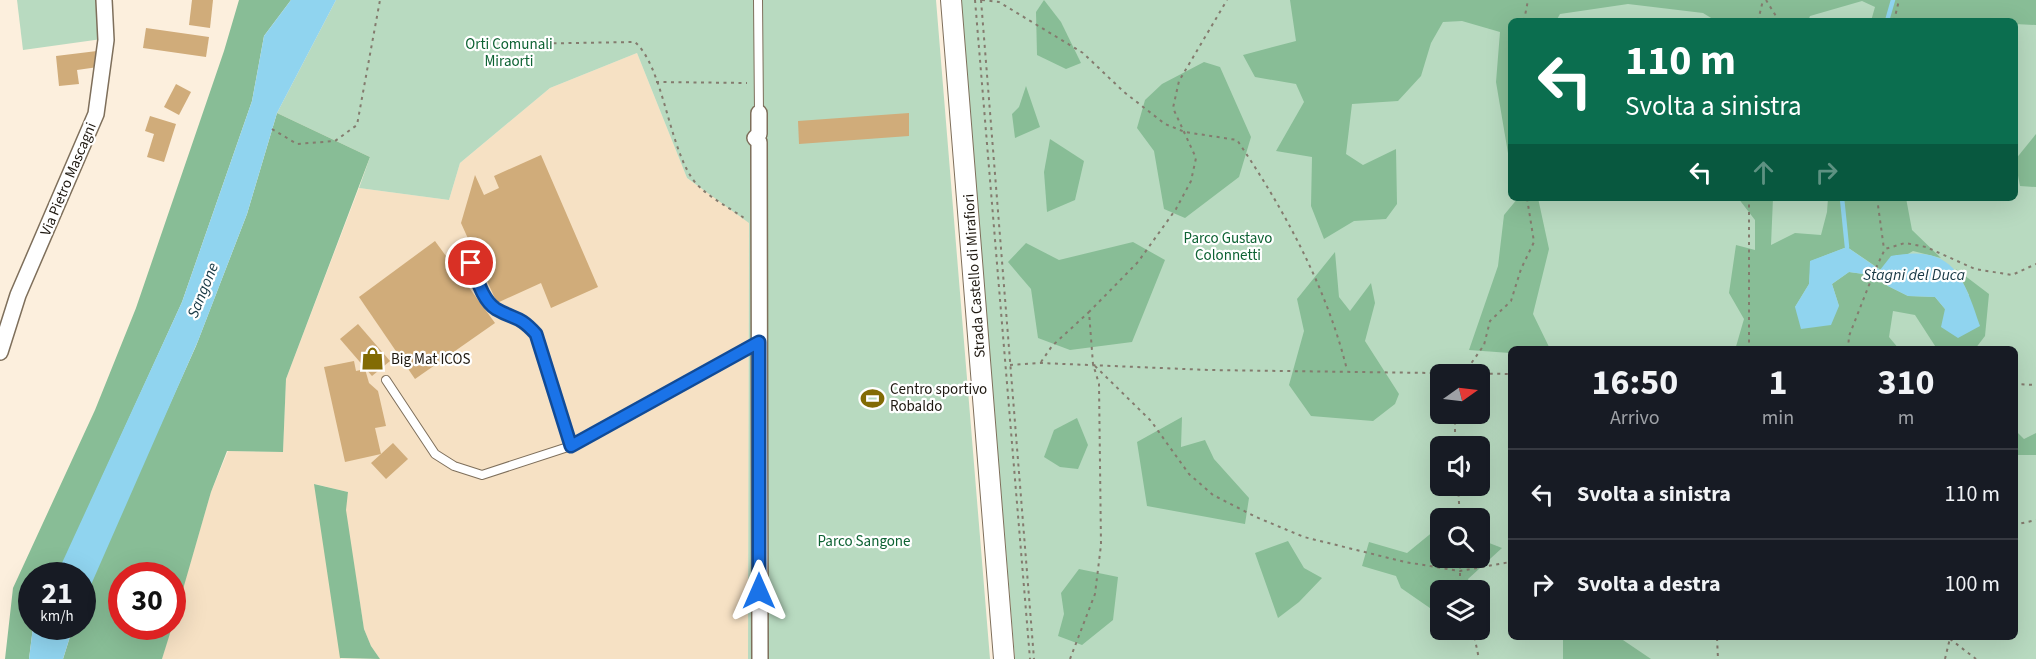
<!DOCTYPE html>
<html lang="it">
<style>
body{margin:0;font-family:"Source Sans 3",sans-serif;background:#20242c;color:#f1f3f6;height:100vh;display:flex;flex-direction:column;font-size:22px;white-space:nowrap}
*{box-sizing:border-box;margin:0}
p{font-size:20px;color:#9ea1a6}
.icon{flex:none;width:33px;height:33px;fill:none;stroke:currentColor;stroke-width:2;stroke-linecap:round;stroke-linejoin:round}
.map{position:relative;flex:1;overflow:hidden}
.panel{position:absolute;left:1508px;top:346px;width:510px;height:294px;display:flex;flex-direction:column;background:#171b24;border-radius:9px;box-shadow:0 6px 24px #0002}
.panel>*{flex:none}
.guide{position:absolute;left:1508px;top:18px;width:510px;height:183px;border-radius:9px;box-shadow:0 6px 24px #0002;background:#0b6e4f;color:#fff;overflow:hidden}
.needle{width:39px;rotate:76deg}
.controls{position:absolute;left:1430px;top:364px;display:grid;gap:12px}
.controls a{display:grid;place-items:center;width:60px;height:60px;border-radius:9px;background:#171b24;box-shadow:0 6px 24px #0002;font-size:30px}
.speed{position:absolute;left:18px;top:562px;display:flex;gap:12px;font-size:30px;font-weight:700;text-align:center}
.speed>*{display:grid;place-content:center;width:78px;height:78px;border-radius:50%;background:#171b24;box-shadow:0 6px 24px #0002;line-height:1}
.speed small{font-size:15px;font-weight:400}
.speed .limit{border:9px solid #d22;background:#fff;color:#111}
.pin{position:absolute;display:grid;place-items:center;width:51px;height:51px;color:#fff;margin:-26px;border:3px solid #fff;border-radius:50%;box-shadow:0 2px 6px #0007}
.me{position:absolute;width:66px;margin:-33px;rotate:0deg;stroke-linejoin:round;filter:drop-shadow(0 0 4px #0008)}
.turn{display:flex;align-items:center;gap:21px;height:126px;padding:0 18px;font-size:27px}
.turn .icon{width:78px;height:78px;stroke-width:2.5}
.turn b{display:block;font-size:42px;line-height:51px}
.lanes{display:flex;align-items:center;height:57px;padding:0 18px;background:#0003;justify-content:center;gap:30px;direction:ltr}
.lanes .off{opacity:.35}
.eta{display:flex;justify-content:space-evenly;align-items:center;height:102px;text-align:center}
.eta b{font-size:36px;font-weight:700;line-height:42px}
ul{padding:0;list-style:none}
li{display:flex;align-items:center;gap:18px;height:90px;padding:0 18px;border-top:2px solid #363941}
li div{flex:1}
li b{display:block;font-size:22px}
li em{font-style:normal}
.map>svg:first-child{display:block}
.built{fill:#f6e1c4}
.green{fill:#b8dac0;fill-rule:evenodd}
.forest{fill:#88bd96}
.water{fill:#90d4ef}
.lines{fill:none;stroke-linecap:round;stroke-linejoin:round}
.stream{stroke:#90d4ef;stroke-width:4.5}
.building{fill:#d0ac7a}
.service-casing{stroke:#7e6f5b;stroke-width:10}
.minor-casing{stroke:#7e6f5b;stroke-width:18}
.tertiary-casing{stroke:#7e6f5b;stroke-width:22}
.path{stroke:#847b6e;stroke-width:2;stroke-dasharray:3 4.5;stroke-linecap:butt}
.service{stroke:#fff;stroke-width:8}
.minor{stroke:#fff;stroke-width:15}
.tertiary{stroke:#fff;stroke-width:20}
.route-casing{stroke:#114b97;stroke-width:15}
.route{stroke:#1a73e8;stroke-width:10}
.labels{text-anchor:middle;stroke-width:4.5;stroke-linejoin:round;paint-order:stroke}
.park-label{font-size:15px;fill:#0d6233;stroke:#fff}
.street-label{font-size:15px;fill:#1e1810;stroke:#fff}
.poi-label{font-size:15px;fill:#1e1810;stroke:#fff;text-anchor:start}
.water-label{font-size:16px;font-style:italic;fill:#173844;stroke:#fff}
</style>
<div class="map">
<svg width="2036" height="659" viewBox="0 0 2036 659">
<rect width="100%" height="100%" fill="#fcefdd"/>
<path class="built" d="M637,53L687,178L749,222L748,659H380L371,646L364,629L345,510L348,492L315,484L341,659H162L211,492L228,451L283,452L286,379L359,188L449,200L460,163L550,88Z"/>
<g class="green">
<path d="M17,0H99L102,39L23,50Z"/>
<path d="M336,0H936L990,659H748L749,223L687,178L637,53L550,88L460,163L449,200L359,188L370,157L277,113Z"/>
<path d="M960,0H2036V659H1015ZM1510,21H2014V198H1510ZM1510,350H2014V638H1510ZM1440,375H1479V414H1440ZM1440,447H1479V486H1440ZM1440,519H1479V558H1440ZM1440,591H1479V630H1440Z"/>
</g>
<g class="forest">
<path d="M239,0H291L264,36L252,101L182,302L57,576H32L33,627L29,659H5L13,588L95,410L136,308L224,51Z"/>
<path d="M1044,0L1061,22L1081,63L1066,69L1037,55L1036,12Z"/>
<path d="M1290,0H2036V25L2015,24L2014,21L1932,19L1871,21L1875,7L1862,1L1810,16L1808,21H1716L1703,13L1628,4L1560,14L1556,21H1510V165L1496,82L1500,32L1462,21L1443,22L1431,43L1421,76L1398,101L1352,104L1346,154L1363,165L1396,149L1397,204L1386,219L1354,221L1324,239L1311,206L1312,157L1276,151L1304,102L1296,84L1255,77L1243,55L1296,41Z"/>
<path d="M1204,62L1220,67L1251,137L1239,177L1185,218L1164,209L1154,151L1137,128L1145,100L1162,84Z"/>
<path d="M1026,86L1040,127L1015,138L1012,114L1019,107Z"/>
<path d="M277,113L370,157L286,379L283,452L227,451L211,492L173,624L172,576H122V627H172L162,659H63L73,627H82L83,603L96,568L196,346L247,214Z"/>
<path d="M2036,134V187L2020,186L2015,160Z"/>
<path d="M1050,139L1084,161L1075,200L1047,212L1044,172Z"/>
<path d="M1518,198H1538L1549,249L1533,314L1550,349L1510,350V353L1469,350L1498,266L1504,215Z"/>
<path d="M1738,198H1773L1771,245L1795,233L1821,235L1827,212L1828,198H1906L1912,230L1941,258L1913,251L1881,270L1847,247L1811,261L1809,284L1795,307L1839,306L1832,284L1849,272L1878,276L1888,286L1908,296L1935,297L1945,309L1969,295L1956,269L1989,294L1985,336L1975,349H1937L1915,315L1893,311L1889,337L1899,349L1735,350L1744,319L1729,293L1736,245L1755,250V220Z"/>
<path d="M1133,242L1165,260L1132,342L1070,350L1038,338L1031,289L1008,262L1026,243L1059,260Z"/>
<path d="M1335,252L1339,297L1350,311L1371,283L1375,303L1365,341L1399,394L1395,404L1373,421L1311,416L1289,385L1304,331L1297,299Z"/>
<path d="M1182,417L1181,447L1205,440L1214,459L1249,498L1245,524L1147,506L1137,442Z"/>
<path d="M1077,418L1088,445L1078,469L1060,467L1044,457L1054,430Z"/>
<path d="M2015,430L2024,439L2036,433V455H2015Z"/>
<path d="M314,484L348,492L346,510L364,629L371,646L380,659L340,658Z"/>
<path d="M1440,526V558H1479V539L1502,548L1468,579L1472,591H1440V615L1401,588L1396,576L1362,566L1369,542L1407,553Z"/>
<path d="M1288,541L1304,568L1322,578L1299,602L1278,618L1255,553Z"/>
<path d="M1079,569L1118,577L1113,620L1082,645L1058,636L1064,614L1061,593Z"/>
<path d="M1563,638H1620L1651,659H1563Z"/>
</g>
<g class="water">
<path d="M291,0H336L277,113L247,214L198,341L83,603L82,576H56L182,302L252,101L264,36Z"/>
<path d="M1847,247L1880,270L1891,256C1952,244 1963,275 1980,326L1958,338L1941,327L1945,309L1935,297L1908,296L1888,286L1878,276L1849,272L1832,284L1839,306L1831,325L1801,329L1795,307L1809,284L1810,261Z"/>
<path d="M33,627H73L63,659H29Z"/>
</g>
<g class="lines">
<g class="stream">
<path d="M1887,21L1893,0"/>
<path d="M1842,198L1847,247"/>
</g>
</g>
<g class="building">
<path d="M192,0H213L210,28L189,25Z"/>
<path d="M146,28L209,37L206,57L143,48Z"/>
<path d="M97,51L98,67L77,70L79,84L59,86L56,56Z"/>
<path d="M519,57L529,59L528,66L517,64Z"/>
<path d="M176,84L191,92L179,115L164,107Z"/>
<path d="M909,113V136L799,144L798,121Z"/>
<path d="M150,116L176,124L164,162L147,157L154,134L145,131Z"/>
<path d="M541,155L598,287L551,308L541,283L497,303L461,223L475,175L484,195L499,188L494,176Z"/>
<path d="M435,241L495,323L415,379L359,297Z"/>
<path d="M358,324L390,361L372,376L340,339Z"/>
<path d="M354,361L356,371L365,369L369,383L378,391L386,426L375,428L381,454L393,443L408,459L386,479L371,463L381,454L345,462L324,367Z"/>
</g>
<g class="lines">
<defs>
<g id="service">
<path d="M758,0L759,113"/>
<path d="M464,247C471,265 479,299 496,309C515,319 520,317 536,334L571,446"/>
<path d="M386,380L435,454L454,466L482,475L571,446L759,342"/>
</g>
<g id="minor">
<path d="M759,113V134L755,138L759,142L760,659"/>
<path d="M0,352L18,295L96,114L106,40L104,0"/>
</g>
<path id="tertiary" d="M951,0L1004,659"/>
</defs>
<use href="#service" class="service-casing"/>
<use href="#minor" class="minor-casing"/>
<use href="#tertiary" class="tertiary-casing"/>
<g class="path">
<path d="M975,0L1030,659"/>
<path d="M981,0L1034,659"/>
<path d="M982,0L999,2L1083,53L1124,92L1165,124L1185,132L1237,140C1284,209 1327,288 1347,370"/>
<path d="M1766,0L1779,21"/>
<path d="M1524,21L1528,0"/>
<path d="M1758,21L1763,0"/>
<path d="M1894,21L1899,0"/>
<path d="M516,44L635,42C662,66 668,139 690,175C700,193 727,206 744,218"/>
<path d="M656,82L747,83"/>
<path d="M272,129L297,144L335,141L357,125L380,0"/>
<path d="M1877,198L1884,249"/>
<path d="M1876,268L1885,249L1905,243L1926,247L1975,269L2012,275L2036,264"/>
<path d="M1749,350V198"/>
<path d="M1848,350L1849,336L1873,275"/>
<path d="M1041,362L1052,346L1089,312"/>
<path d="M1010,365L1040,363L1208,370L1510,374"/>
<path d="M1095,366L1151,421L1189,474L1213,495L1256,517L1304,537L1405,562L1460,571L1510,562"/>
<path d="M1463,375L1484,345L1490,321L1511,301L1521,269L1534,242L1527,198"/>
<path d="M2014,384L2036,385"/>
<path d="M1455,447V414"/>
<path d="M1458,486L1460,519"/>
<path d="M2014,525L2036,520"/>
<path d="M1460,558V591"/>
<path d="M1473,630L1479,659"/>
<path d="M1717,638L1718,659"/>
<path d="M1950,639L1976,659"/>
<path d="M1070,659L1095,594L1101,545L1099,384L1093,364L1089,312L1138,262L1176,209L1191,181L1196,158L1173,108L1179,81L1227,0"/>
<path d="M1945,659L1950,638"/>
</g>
<use href="#service" class="service"/>
<use href="#minor" class="minor"/>
<use href="#tertiary" class="tertiary"/>
</g>
<g class="lines">
<defs>
<path id="route" d="M471,263C477,278 482,300 496,309C515,320 519,315 536,334L571,446L759,342V591"/>
</defs>
<use href="#route" class="route-casing"/>
<use href="#route" class="route"/>
</g>
<defs>
<symbol id="shop-bare" viewBox="-9 -9 18 18"><path d="M-5-2.5h2.3a2.7 3.5 0 0 1 5.4 0H5L5.5 6h-11ZM-1.5-2.5h3a1.5 2.3 0 0 0-3 0Z" fill="#826b04" stroke="#fff" stroke-width="2.5" paint-order="stroke"/></symbol>
<symbol id="stadium-bare" viewBox="-9 -9 18 18"><path d="M0-5a6.5 5 0 1 0 0 10a6.5 5 0 1 0 0-10ZM-3.5-1.8h7v3.6h-7Z" fill="#826b04" stroke="#fff" stroke-width="2.5" paint-order="stroke"/></symbol>
</defs>
<g fill-rule="evenodd">
<use href="#shop-bare" x="356" y="342" width="33" height="33"/>
<use href="#stadium-bare" x="856" y="382" width="33" height="33"/>
</g>
<g class="labels">
<g class="park-label">
<text x="509" y="49">Orti Comunali<tspan x="509" dy="17">Miraorti</tspan></text>
<text x="1228" y="243">Parco Gustavo<tspan x="1228" dy="17">Colonnetti</tspan></text>
<text x="864" y="546">Parco Sangone</text>
</g>
<g class="street-label">
<text transform="translate(68 179) rotate(-67)" y="5">Via Pietro Mascagni</text>
<text transform="translate(974 276) rotate(-94)" y="5">Strada Castello di Mirafiori</text>
</g>
<g class="poi-label">
<text x="391" y="364">Big Mat ICOS</text>
<text x="890" y="394">Centro sportivo<tspan x="890" dy="17">Robaldo</tspan></text>
</g>
<g class="water-label">
<text x="1914" y="280">Stagni del Duca</text>
<text transform="translate(202 290) rotate(-68)" y="6">Sangone</text>
</g>
</g>
</svg>
<div class="controls">
<a><svg class="needle" viewBox="-14 -14 28 28"><path d="M0-13l5 13h-10z" fill="#e53935"/><path d="M0 13l5-13h-10z" fill="#9ea1a6"/></svg></a>
<a><svg class="icon" aria-label="sound" viewBox="0 0 24 24"><path d="M4 9h4l5-4v14l-5-4H4zM17 9q2 3 0 6"/></svg></a>
<a><svg class="icon" aria-label="search" viewBox="0 0 24 24"><circle cx="10" cy="10" r="6"/><path d="M15 15l6 6"/></svg></a>
<a><svg class="icon" aria-label="layers" viewBox="0 0 24 24"><path d="M12 4l9 5-9 5-9-5zM3 14l9 5 9-5"/></svg></a>
</div>
<div class="speed"><div>21<small>km/h</small></div><div class="limit">30</div></div>
<div class="pin" style="left:471px;top:263px;background:#d93025"><svg class="icon" aria-label="arrive" viewBox="0 0 24 24"><path d="M6 21V4h12l-3 4 3 4H6"/></svg></div>
<svg class="me" style="left:759px;top:591px" viewBox="-20 -20 40 40"><path d="M0-17L14 15 0 8-14 15z" fill="#1a73e8" stroke="#fff" stroke-width="4"/></svg>
<div class="guide">
<div class="turn"><svg class="icon" aria-label="left" viewBox="0 0 24 24"><path d="M17 20v-9H6M10 6l-5 5 5 5"/></svg><div><b>110 m</b>Svolta a sinistra</div></div>
<div class="lanes"><svg class="icon" aria-label="left" viewBox="0 0 24 24"><path d="M17 20v-9H6M10 6l-5 5 5 5"/></svg><svg class="icon off" aria-label="ahead" viewBox="0 0 24 24"><path d="M12 20V5M6 11l6-6 6 6"/></svg><svg class="icon off" aria-label="right" viewBox="0 0 24 24"><path d="M7 20v-9h11M14 6l5 5-5 5"/></svg></div>
</div>
<section class="panel">
<div class="eta">
<div><b>16:50</b><p>Arrivo</p></div>
<div><b>1</b><p>min</p></div>
<div><b>310</b><p>m</p></div>
</div>
<ul>
<li><svg class="icon" aria-label="left" viewBox="0 0 24 24"><path d="M17 20v-9H6M10 6l-5 5 5 5"/></svg><div><b>Svolta a sinistra</b></div><em>110 m</em></li>
<li><svg class="icon" aria-label="right" viewBox="0 0 24 24"><path d="M7 20v-9h11M14 6l5 5-5 5"/></svg><div><b>Svolta a destra</b></div><em>100 m</em></li>
</ul>
</section>
</div>
